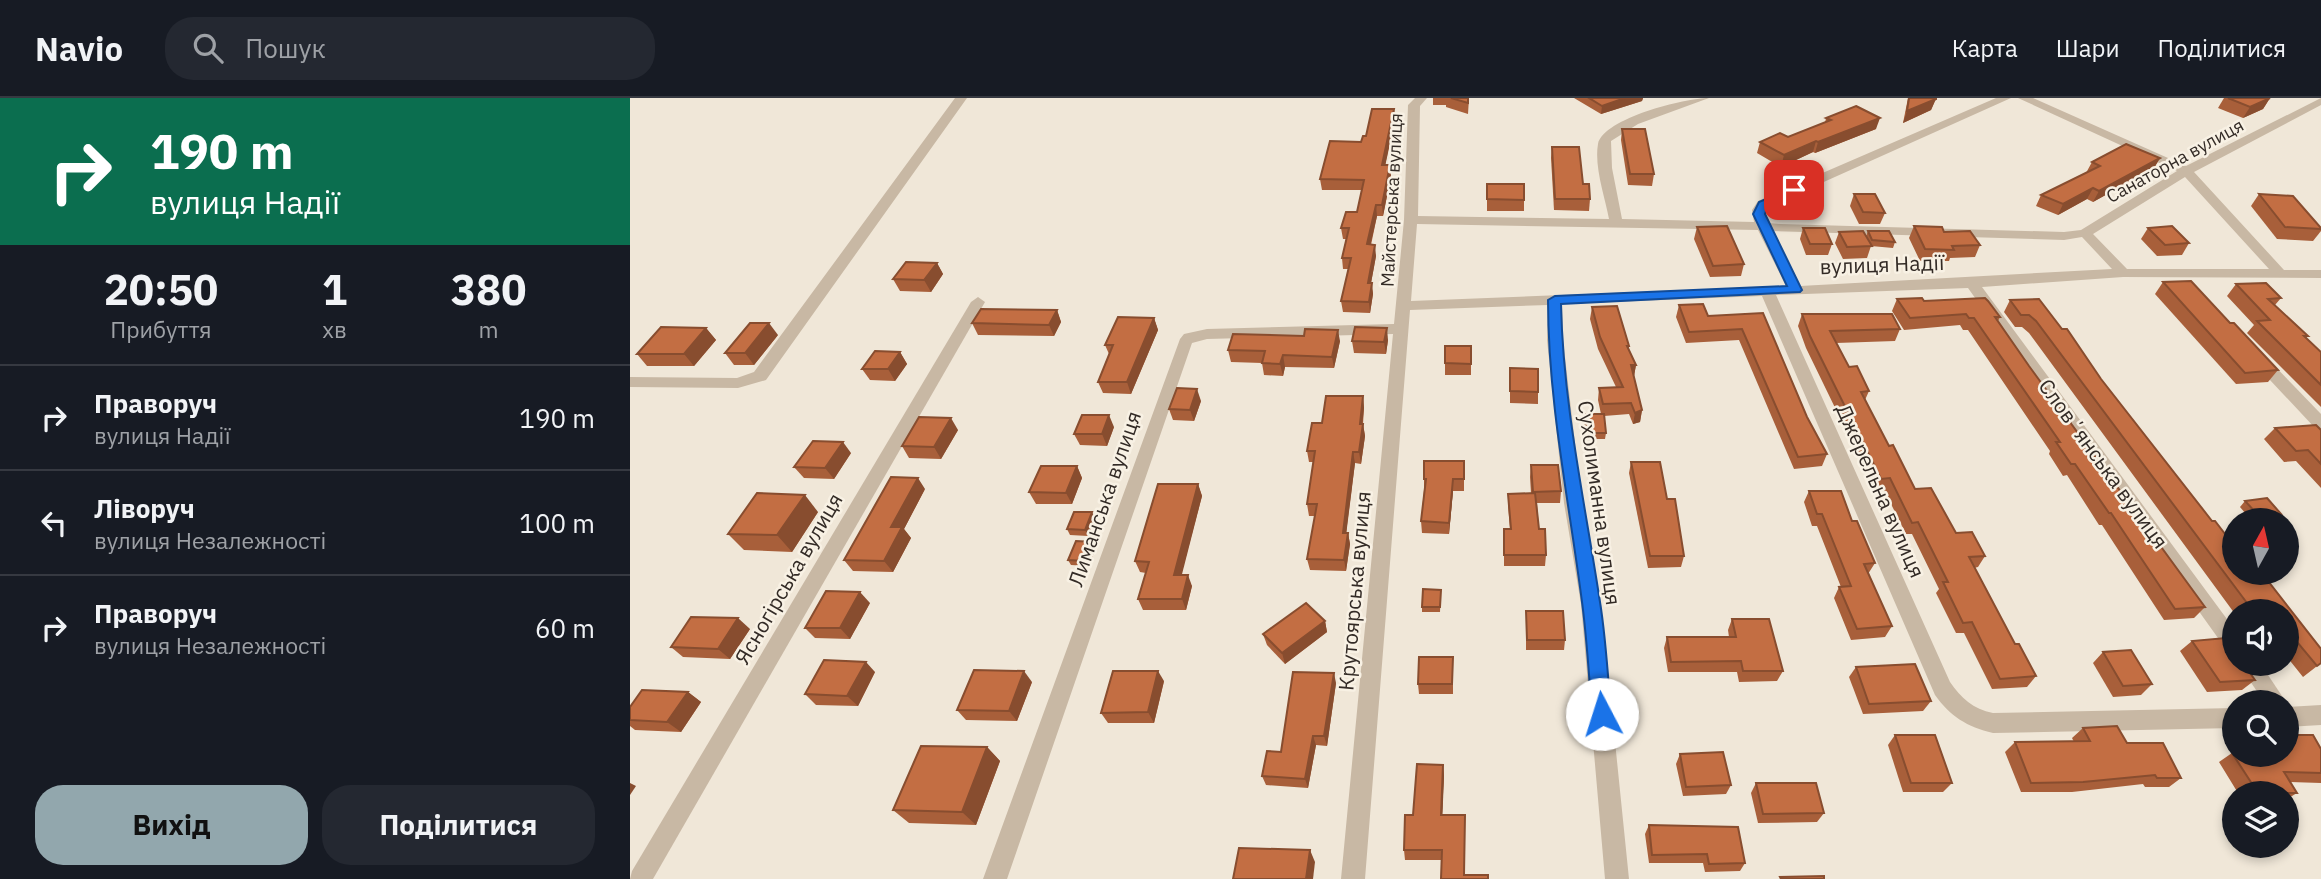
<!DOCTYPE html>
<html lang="uk">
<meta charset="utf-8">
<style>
body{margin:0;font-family:"IBM Plex Sans",sans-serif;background:#242831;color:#f1f3f6;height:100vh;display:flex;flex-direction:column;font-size:26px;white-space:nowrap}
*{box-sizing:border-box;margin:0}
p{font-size:23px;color:#9ea1a6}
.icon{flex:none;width:38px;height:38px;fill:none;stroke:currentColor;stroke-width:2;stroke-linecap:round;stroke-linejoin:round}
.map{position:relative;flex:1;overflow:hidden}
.sheet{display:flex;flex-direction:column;background:#171b24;width:630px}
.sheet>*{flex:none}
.banner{background:#0b6e4f;color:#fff;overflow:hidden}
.needle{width:46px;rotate:8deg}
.buttons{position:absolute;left:1592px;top:410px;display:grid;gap:14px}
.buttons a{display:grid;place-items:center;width:77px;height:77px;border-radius:50%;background:#171b24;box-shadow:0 4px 10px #0003;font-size:35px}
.pin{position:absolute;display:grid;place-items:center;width:60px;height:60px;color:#fff;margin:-30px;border-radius:14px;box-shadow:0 4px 10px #0006}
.me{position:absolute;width:77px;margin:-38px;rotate:355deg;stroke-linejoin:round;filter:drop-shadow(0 0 5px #0008)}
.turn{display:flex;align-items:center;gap:24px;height:147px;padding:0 35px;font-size:32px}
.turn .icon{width:91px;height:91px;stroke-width:2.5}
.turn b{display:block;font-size:49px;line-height:60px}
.eta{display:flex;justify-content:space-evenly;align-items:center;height:119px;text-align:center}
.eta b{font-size:42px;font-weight:700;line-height:49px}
.cta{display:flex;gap:14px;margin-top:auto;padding:14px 35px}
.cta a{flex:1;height:80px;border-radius:28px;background:#92a7ad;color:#111;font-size:28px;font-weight:700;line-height:80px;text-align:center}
.cta a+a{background:#242831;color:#f1f3f6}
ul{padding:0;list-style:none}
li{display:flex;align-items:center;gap:21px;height:105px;padding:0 35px;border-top:2px solid #363941}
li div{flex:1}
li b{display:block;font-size:26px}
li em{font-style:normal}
header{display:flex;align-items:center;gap:42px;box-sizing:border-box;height:98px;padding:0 35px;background:#171b24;border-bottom:2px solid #363941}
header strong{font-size:33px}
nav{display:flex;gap:38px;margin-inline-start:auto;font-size:24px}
.search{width:490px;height:63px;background:#242831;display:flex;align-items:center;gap:18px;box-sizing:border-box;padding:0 24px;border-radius:28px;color:#9ea1a6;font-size:26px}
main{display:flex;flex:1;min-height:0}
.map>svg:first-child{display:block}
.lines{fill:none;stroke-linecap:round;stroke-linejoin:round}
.street{fill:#c8b8a4;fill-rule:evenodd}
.wall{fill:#a85f3a}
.shaded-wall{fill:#884d2f}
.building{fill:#c36e43;stroke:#884d2f;stroke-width:2}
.route{fill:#1a73e8;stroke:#114b97;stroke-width:2}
.labels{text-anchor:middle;stroke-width:5;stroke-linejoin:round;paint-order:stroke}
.far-street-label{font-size:18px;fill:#332b26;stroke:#f8f1e4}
.street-label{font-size:21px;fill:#332b26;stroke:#f8f1e4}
</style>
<header>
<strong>Navio</strong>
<div class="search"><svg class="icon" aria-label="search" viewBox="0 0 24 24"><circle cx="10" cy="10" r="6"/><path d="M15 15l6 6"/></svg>Пошук</div>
<nav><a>Карта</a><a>Шари</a><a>Поділитися</a></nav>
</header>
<main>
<section class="sheet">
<div class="banner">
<div class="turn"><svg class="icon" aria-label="right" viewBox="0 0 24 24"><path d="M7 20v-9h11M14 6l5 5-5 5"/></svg><div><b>190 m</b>вулиця Надії</div></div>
</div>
<div class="eta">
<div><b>20:50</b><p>Прибуття</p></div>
<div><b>1</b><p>хв</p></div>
<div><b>380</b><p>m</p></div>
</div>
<ul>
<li><svg class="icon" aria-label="right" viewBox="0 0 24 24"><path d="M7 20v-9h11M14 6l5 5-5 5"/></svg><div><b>Праворуч</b><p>вулиця Надії</p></div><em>190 m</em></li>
<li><svg class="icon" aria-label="left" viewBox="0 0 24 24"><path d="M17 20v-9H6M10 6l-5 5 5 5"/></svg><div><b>Ліворуч</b><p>вулиця Незалежності</p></div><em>100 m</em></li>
<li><svg class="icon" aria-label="right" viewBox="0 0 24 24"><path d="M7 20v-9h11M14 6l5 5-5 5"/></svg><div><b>Праворуч</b><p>вулиця Незалежності</p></div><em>60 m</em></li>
</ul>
<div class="cta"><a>Вихід</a><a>Поділитися</a></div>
</section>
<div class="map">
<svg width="1691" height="781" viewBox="0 0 1691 781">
<rect width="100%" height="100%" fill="#f0e7d8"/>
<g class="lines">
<g class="street">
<path d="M325,0H337L136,282L108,290L0,289V279L107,280L124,274Z"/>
<path d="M785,0H797L790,8L788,118L979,121C975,99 964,69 968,46C974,20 1055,0 1079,0L1008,26L981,43L982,70L992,121L1124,124L1122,112L1128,103L1366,0H1381L1138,109L1136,112L1138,125L1150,126L1434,134L1451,132L1547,73L1388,0H1403L1556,68L1691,0V7L1564,74L1654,172H1691V180L1493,179L1352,189L1605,532V557L1598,554L1338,190L1146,197L1320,584C1331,600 1343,611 1363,615L1605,610V630L1363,635C1337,629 1320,618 1305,597L1132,198L932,206L933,242L952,405L971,506L999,781H975L951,506L934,405L917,242L918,207L780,212L735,781H711L763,236L577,241L562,245L377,781H353L550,241L554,236L577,231L764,226L774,122L778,7ZM1555,79L1639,171H1497L1463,136ZM787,126L1128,132L1156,188L781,203ZM1142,133L1434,142L1452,139L1482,171L1170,188Z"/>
<path d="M348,199L355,204L23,781H0L2,773L341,204Z"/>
<path d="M1629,256L1634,257L1691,316V332L1685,330L1624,265L1621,261Z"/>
<path d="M1608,565H1630L1656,604H1634Z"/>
<path d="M1691,607V627L1657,629V609Z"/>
</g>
</g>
<g class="wall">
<path d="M803,0H839L838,16L816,9V7H803Z"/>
<path d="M944,0H1013L1012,3L971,16Z"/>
<path d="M1278,0H1306L1301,12L1273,25Z"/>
<path d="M1594,0H1640L1633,11L1613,20L1588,10Z"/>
<path d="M764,11L765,22L755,67L761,78L753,118H747L741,147L746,158L741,185L743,196L740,215L713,214L711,203L719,171H713L712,160L716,141H713L711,130L727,114L732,92H692L690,81L731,44L736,38Z"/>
<path d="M1196,20L1246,31L1185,55L1183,54L1151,69L1127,55L1130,44L1158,39L1195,25Z"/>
<path d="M992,31L1024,76L1022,88L998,87L991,42Z"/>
<path d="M922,49L953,86L960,101L959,113L924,112L921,60Z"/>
<path d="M1530,60L1524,70L1463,104L1457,101L1428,117L1406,108L1411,97L1456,75L1462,64Z"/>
<path d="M857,86L894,102V113H857Z"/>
<path d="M1224,96L1255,115L1250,126H1229L1220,108Z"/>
<path d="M1629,96L1691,130V133L1683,143L1647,141L1621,108Z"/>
<path d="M1284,128L1314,134L1350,147L1345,159L1320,160L1319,163H1290L1279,140Z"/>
<path d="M1067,129L1114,166L1111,178L1080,179L1064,141Z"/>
<path d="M1173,130L1202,146L1198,157H1176L1170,141Z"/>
<path d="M1518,130L1559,145L1552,157L1527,158L1511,141Z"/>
<path d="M1238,133L1265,144L1263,150L1241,148L1237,160L1213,161L1205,145L1209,134L1236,138Z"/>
<path d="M307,165L313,176L301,194L270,193L263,181Z"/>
<path d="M1533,184L1600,225L1648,272L1638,284L1606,286L1525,196Z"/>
<path d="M1606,186L1651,200L1645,207L1678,238L1676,240L1691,254V309L1617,235L1624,227L1597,198Z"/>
<path d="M1267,201L1294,203L1370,219L1368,223L1399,268L1575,509L1564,520L1534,522L1472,427H1469L1437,377L1433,378L1419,356L1420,353L1338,232H1333L1330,227L1274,232L1262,213Z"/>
<path d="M1409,201L1432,231H1437L1471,281L1582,423H1585L1605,449V474H1631L1691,551V565L1673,579L1657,559V513H1605V516L1399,235L1392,229H1385L1374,214L1380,202Z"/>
<path d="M1049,207L1078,218L1133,215L1177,319L1197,356L1192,368L1164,371L1109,242L1056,245L1046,219Z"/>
<path d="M962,209L999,248V251L1006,267L1004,278L1012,312L1010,324L1003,326L999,316L974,318L976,335L975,341H956L954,322L955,316H971L968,302L969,290L986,289L968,251L960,221Z"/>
<path d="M427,212L431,224L424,238L348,237L342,225Z"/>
<path d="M1172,216L1270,231L1265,243L1206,245L1219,269L1239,293L1235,302L1259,348L1285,391L1326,435L1355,458L1348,469L1344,470L1385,546L1406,578L1397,589L1362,591L1334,535H1326L1306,495L1309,491L1282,436H1276L1254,392H1245L1176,250L1168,228Z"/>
<path d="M524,220L528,232L501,296L473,295L468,284L479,256L475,247Z"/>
<path d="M76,230L86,242L64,268H17L7,256Z"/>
<path d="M148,237L124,267H104L95,255Z"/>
<path d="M758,242L756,256L724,255L722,243Z"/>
<path d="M710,243L704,270L655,269L653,278L634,277L632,265L601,264L598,252Z"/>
<path d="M841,248V277H815V265Z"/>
<path d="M270,254L277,266L265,283L240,282L232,271Z"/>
<path d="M880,270L908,294V306L880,305Z"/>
<path d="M733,298L734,310L733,326L735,338L731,366L725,365L716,435H718L720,446L716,473L680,472L677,461L685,418H679L677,406L683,364H679L677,353L692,325Z"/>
<path d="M571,303L564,323L543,322L539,311Z"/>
<path d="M484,329L477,348L450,347L444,336Z"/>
<path d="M1645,330L1691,332V390L1666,363L1654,364L1634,341Z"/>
<path d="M328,332L311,361L279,360L272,348Z"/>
<path d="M221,355L204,381L174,380L164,369Z"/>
<path d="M834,363V393H823L819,436L792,435L791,423L794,392V381Z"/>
<path d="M1001,364L1054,458L1051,469L1018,470L999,375Z"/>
<path d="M901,367L931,393L930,405H907L909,431L916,457L915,468H874V431H880L878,407V396L901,395L900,379Z"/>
<path d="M447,368L452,380L442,406H406L399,394Z"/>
<path d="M568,386L572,398L551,477L562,488L556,512H513L508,501L516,475L510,474L505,463Z"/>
<path d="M295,391L274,431L281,440L263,474L223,473L214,462Z"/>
<path d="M1179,393L1222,423L1245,465L1238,476L1262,528L1255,539L1221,542L1204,500L1209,489H1211L1187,428H1182L1174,404Z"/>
<path d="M1615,403L1651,416L1645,422H1621L1610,409Z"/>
<path d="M188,414L162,454L114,452L98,436Z"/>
<path d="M465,420L458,438L440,437L437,431Z"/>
<path d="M463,444L466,450L458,468L441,467L438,462Z"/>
<path d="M811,492L810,514H792V509Z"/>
<path d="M240,505L220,541L185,540L175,530Z"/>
<path d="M896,513L935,542L934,552H896Z"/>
<path d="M1102,521L1153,573L1147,583L1109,584L1107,574H1038L1034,550L1037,539H1099L1098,532Z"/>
<path d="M695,523L697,534L655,566L637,547L633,536Z"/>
<path d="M120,531L100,561L53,559L41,549Z"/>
<path d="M1562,543L1625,582L1612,592L1577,594L1550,553Z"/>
<path d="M1473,554L1522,586L1511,597L1483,599L1463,565Z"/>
<path d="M823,559V596H789L788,586Z"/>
<path d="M1226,569L1301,603L1293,613L1233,616L1219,579Z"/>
<path d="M245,574L228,608L186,607L175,596Z"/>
<path d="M534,583L524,625H478L471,615Z"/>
<path d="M402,584L387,623L336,622L327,612Z"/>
<path d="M706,585L697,648L686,647L678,690L636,687L632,678Z"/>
<path d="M58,594L71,604L51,634L5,632L0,628V609Z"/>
<path d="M1453,630L1497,645L1551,680L1539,689H1515L1513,686L1442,694H1391L1375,654L1385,644H1444L1442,640Z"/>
<path d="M1265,637L1322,685L1313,694H1273L1258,647Z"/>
<path d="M357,649L370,663L346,727L279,725L263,712Z"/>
<path d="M1691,651V685L1660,684L1667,695L1657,701V695H1608L1589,664L1602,655Z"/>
<path d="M1050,656L1101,687L1096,696L1053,698L1046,666Z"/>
<path d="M787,666L813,667L814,678L812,717H835L834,777H858V781H811L812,762H775L774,752L775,717H783Z"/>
<path d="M1126,685L1194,715L1187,724L1128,725L1121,695Z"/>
<path d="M1019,727L1115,765L1110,773L1075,774L1073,765H1019L1015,736Z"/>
</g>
<g class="shaded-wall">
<path d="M995,0H1013L1012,3L971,16L972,8Z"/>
<path d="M1640,0L1633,11L1613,20L1620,9Z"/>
<path d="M1306,1L1301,12L1273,25L1277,13Z"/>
<path d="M764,11L765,22L753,78L752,67Z"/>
<path d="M1250,20L1246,31L1185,55L1188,44Z"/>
<path d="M1186,43L1183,54L1151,69L1154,57Z"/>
<path d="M1530,60L1524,70L1463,104L1469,93Z"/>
<path d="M760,67L761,78L753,118L752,107Z"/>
<path d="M1463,90L1457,101L1428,117L1433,106Z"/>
<path d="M746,107L747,118L738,157L737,146Z"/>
<path d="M745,147L746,158L739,196L738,185Z"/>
<path d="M307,165L313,176L301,194L294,182Z"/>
<path d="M742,185L743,196L740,215L739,204Z"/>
<path d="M427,212L431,224L424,238L419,227Z"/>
<path d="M524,220L528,232L501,296L497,284Z"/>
<path d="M139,225L148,237L124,267L115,255Z"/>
<path d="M76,230L86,242L64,268L54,256Z"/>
<path d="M757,230L758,242L756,256L754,244Z"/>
<path d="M708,232L710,243L704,270L702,259Z"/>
<path d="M270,254L277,266L265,283L258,271Z"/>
<path d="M653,257L655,269L653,278L650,266Z"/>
<path d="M1001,267H1006L1004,278Z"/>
<path d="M567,291L571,303L564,323L560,312Z"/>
<path d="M733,298L734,310L731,338L730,326Z"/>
<path d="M1012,312L1010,324L1003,326L1005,315Z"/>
<path d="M479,317L484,329L477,348L472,336Z"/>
<path d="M321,320L328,332L311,361L304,349Z"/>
<path d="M733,326L735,338L731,366L729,354Z"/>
<path d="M213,344L221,355L204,381L195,370Z"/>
<path d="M723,354L725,365L715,446L713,435Z"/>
<path d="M447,368L452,380L442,406L436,395Z"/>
<path d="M288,380L295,391L274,431L281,440L263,474L254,463L261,429Z"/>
<path d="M823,381V393L819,436V425Z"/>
<path d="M568,386L572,398L549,488L544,477Z"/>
<path d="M175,397L188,414L162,454L147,437Z"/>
<path d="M462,414L465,420L458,438L455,432Z"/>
<path d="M718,435L720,446L716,473L714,462Z"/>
<path d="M463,444L466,450L458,468L455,463Z"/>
<path d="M558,477L562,488L556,512L552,501Z"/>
<path d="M230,494L240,505L220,541L210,530Z"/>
<path d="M108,520L120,531L100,561L88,551Z"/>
<path d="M695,523L697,534L655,566L652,555Z"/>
<path d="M236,564L245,574L228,608L217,598Z"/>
<path d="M394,573L402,584L387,623L379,613Z"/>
<path d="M528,573L534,583L524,625L518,614Z"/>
<path d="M704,575L706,585L697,648L694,638Z"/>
<path d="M58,594L71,604L51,634L37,624Z"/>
<path d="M683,638L686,647L678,690L675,681Z"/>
<path d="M357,649L370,663L346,727L332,714Z"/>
<path d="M813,667L814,678L812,728L811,717Z"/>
<path d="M0,685L6,688L0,697Z"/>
<path d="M680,752L685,764L683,781H676Z"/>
</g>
<g class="building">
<path d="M821,0H838V5Z"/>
<path d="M959,0H995L972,8Z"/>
<path d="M1279,0H1306V1L1277,13Z"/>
<path d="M1598,0H1640L1620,9Z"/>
<path d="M1226,8L1250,20L1188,44L1186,43L1154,57L1130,44L1150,35L1158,39L1201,22L1196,20Z"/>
<path d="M742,11H764L752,67H760L752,107H746L737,146L745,147L738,185H742L739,204L711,203L721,160H712L719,130H711L716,114H727L734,82L690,81L700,43L731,44L733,38H736Z"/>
<path d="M992,31H1015L1024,76H1000Z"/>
<path d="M1496,46L1530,60L1469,93L1463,90L1433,106L1411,97L1470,68L1462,64Z"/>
<path d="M922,49H949L953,86H959L960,101H925Z"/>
<path d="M857,86H894V102L857,101Z"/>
<path d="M1224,96H1245L1255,115L1233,114Z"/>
<path d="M1629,96L1663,98L1691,130V131L1655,129Z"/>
<path d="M1097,128L1114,166L1083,168L1067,129Z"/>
<path d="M1284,128L1312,129L1314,134L1340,133L1350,147L1322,148L1324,152L1295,151Z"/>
<path d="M1542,128L1559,145L1535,147L1518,130Z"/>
<path d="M1173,130H1195L1202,146H1180Z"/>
<path d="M1233,133L1242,148L1217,149L1209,134Z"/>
<path d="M1238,133H1259L1265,144L1242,142Z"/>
<path d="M276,164L307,165L294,182L263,181Z"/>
<path d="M1561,183L1600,225H1604L1648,272L1615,275L1533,184Z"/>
<path d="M1636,185L1651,200L1638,201L1678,238H1674L1691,254V287L1627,223L1640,222L1606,186Z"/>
<path d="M1292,200L1294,203L1355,200L1358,203L1370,219H1365L1399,268L1575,509L1545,511L1481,415H1479L1445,366H1441L1426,344H1430L1344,220H1339L1336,216L1280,220L1267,201Z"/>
<path d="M1409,201L1432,231H1437L1471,281L1582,423H1585L1605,449V474H1631L1691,551V565L1687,568L1657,532V513H1642L1638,507L1620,509L1406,223L1399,217H1391L1380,202Z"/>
<path d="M1073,206L1078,218L1133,215L1177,319L1197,356L1168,359L1112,231L1059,234L1049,207Z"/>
<path d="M987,208L999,248H997L1006,267H1001L1012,312L1005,315L1001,305L973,306L969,290L993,289L970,239L962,209Z"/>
<path d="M351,211L427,212L419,227L342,225Z"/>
<path d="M1172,216H1262L1270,231L1200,233L1219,269L1227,268L1239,293L1231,294L1259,348L1263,347L1285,391L1301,390L1326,435L1342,434L1355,458L1339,459L1385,546H1389L1406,578L1370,581L1342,524L1333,525L1313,484H1318L1288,424L1282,425L1260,380L1251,381L1180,238Z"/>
<path d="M488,219L524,220L497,284H468L483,247H475Z"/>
<path d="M120,225H139L115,255H95Z"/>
<path d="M31,229L76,230L54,256H7Z"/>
<path d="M725,229L757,230L754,244L722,243Z"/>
<path d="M675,231L708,232L702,259L653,257L650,266L632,265L635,253L598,252L603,236L674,238Z"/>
<path d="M815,248H841V266L815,265Z"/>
<path d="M245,253L270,254L258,271H232Z"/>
<path d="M880,270L908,271V294L880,293Z"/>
<path d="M547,290L567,291L560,312L539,311Z"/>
<path d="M696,298H733L730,326H733L729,354H723L713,435H718L714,462L677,461L687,406H677L685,353H677L682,325H692Z"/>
<path d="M955,316H974L976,335H957Z"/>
<path d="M452,317H479L472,336H444Z"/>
<path d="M289,319L321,320L304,349L272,348Z"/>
<path d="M1686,327L1691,332V366L1678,352L1666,353L1645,330Z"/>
<path d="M183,343L213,344L195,370L164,369Z"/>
<path d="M794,363H834V381H823L819,425L791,423L796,381H794Z"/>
<path d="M1001,364H1030L1037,401H1045L1054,458H1020Z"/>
<path d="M901,367H928L931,393L903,394Z"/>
<path d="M411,368H447L436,395L399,394Z"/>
<path d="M261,379L288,380L261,429H272L254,463L214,462Z"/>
<path d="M528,386H568L544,477H558L552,501H508L519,464L505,463Z"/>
<path d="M1179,393H1211L1222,423H1227L1245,465L1234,466L1262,528L1227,531L1209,489L1221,488L1192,416H1187Z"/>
<path d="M127,395L175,397L147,437L98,436Z"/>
<path d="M905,395L909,431H915L916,457H874V431H881L878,396Z"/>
<path d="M1637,400L1651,416L1629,418L1615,403Z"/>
<path d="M444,414H462L455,432L437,431Z"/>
<path d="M446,443L463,444L455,463L438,462Z"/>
<path d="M793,491L811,492L810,509H792Z"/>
<path d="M196,493L230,494L210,530H175Z"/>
<path d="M676,505L695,523L652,555L633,536Z"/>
<path d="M896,513H933L935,542H897Z"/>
<path d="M61,519L108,520L88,551L41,549Z"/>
<path d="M1102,521H1139L1153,573H1113L1111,563L1041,564L1037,539H1106Z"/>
<path d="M1596,540L1605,553V565H1613L1625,582L1590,584L1562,543Z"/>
<path d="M1501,552L1522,586L1493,588L1473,554Z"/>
<path d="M789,559H823L822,586H788Z"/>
<path d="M194,562L236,564L217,598L175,596Z"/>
<path d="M1285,566L1301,603L1239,606L1226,569Z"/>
<path d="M344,572L394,573L379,613L327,612Z"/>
<path d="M483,573H528L518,614L471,615Z"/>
<path d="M663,574L704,575L694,638H683L675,681L632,678L637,653L651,654Z"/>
<path d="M12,592L58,594L37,624L0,622V609Z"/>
<path d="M1487,628L1497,645H1533L1551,680H1527L1525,677L1453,684L1401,685L1385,644L1460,643L1453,630Z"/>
<path d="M1265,637H1305L1322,685H1281Z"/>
<path d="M1657,637H1683L1691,651V675L1654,674L1667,695H1628L1602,655L1605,654V656H1657Z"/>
<path d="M291,648L357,649L332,714L263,712Z"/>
<path d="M1093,654L1101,687L1056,689L1050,656Z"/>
<path d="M787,666L813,667L811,717H835L834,777H858V781H811L812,752H774L775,717H783Z"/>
<path d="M1126,685H1186L1194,715L1133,716Z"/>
<path d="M1019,727L1108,729L1115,765L1079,766L1077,756L1022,757Z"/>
<path d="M609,750L680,752L676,781H603Z"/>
<path d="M1194,778V781H1151L1150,779Z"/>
</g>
<path class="route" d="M1164,89L1170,92L1168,95L1138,108L1135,116L1172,192L1170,194L931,206C933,306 955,405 970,504C976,541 978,579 981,616L979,622L972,625L965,622L962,616C959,579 957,541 952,504C939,403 918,304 918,202L925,198L1157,188L1123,116L1129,104Z"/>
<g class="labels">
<g class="far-street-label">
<text transform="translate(1545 63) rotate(-29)" y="6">Санаторна вулиця</text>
<text transform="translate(762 102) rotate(-87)" y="6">Майстерська вулиця</text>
</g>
<g class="street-label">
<text transform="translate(1252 167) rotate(-2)" y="7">вулиця Надії</text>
<text transform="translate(1473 366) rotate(54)" y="7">Словʼянська вулиця</text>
<text transform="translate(1250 393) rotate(66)" y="7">Джерельна вулиця</text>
<text transform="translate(475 401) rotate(-71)" y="7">Лиманська вулиця</text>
<text transform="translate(969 405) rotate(82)" y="7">Сухолиманна вулиця</text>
<text transform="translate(159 481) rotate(-60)" y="7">Ясногірська вулиця</text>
<text transform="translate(725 493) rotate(-85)" y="7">Крутоярська вулиця</text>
</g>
</g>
</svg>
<div class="buttons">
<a><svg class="needle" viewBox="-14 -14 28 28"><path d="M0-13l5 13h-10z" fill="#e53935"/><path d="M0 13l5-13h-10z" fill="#9ea1a6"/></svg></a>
<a><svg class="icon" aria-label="sound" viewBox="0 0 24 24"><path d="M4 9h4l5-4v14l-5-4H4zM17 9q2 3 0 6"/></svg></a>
<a><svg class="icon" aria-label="search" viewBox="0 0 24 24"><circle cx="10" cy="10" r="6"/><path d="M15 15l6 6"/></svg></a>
<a><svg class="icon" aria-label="layers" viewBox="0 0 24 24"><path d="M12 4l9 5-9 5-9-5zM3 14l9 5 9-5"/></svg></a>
</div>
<div class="pin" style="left:1164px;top:92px;background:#d93025"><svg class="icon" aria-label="arrive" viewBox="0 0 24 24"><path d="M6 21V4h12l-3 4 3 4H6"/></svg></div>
<svg class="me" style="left:972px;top:616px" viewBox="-20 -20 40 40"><circle r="19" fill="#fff"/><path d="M0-13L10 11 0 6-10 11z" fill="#1a73e8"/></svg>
</div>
</main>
